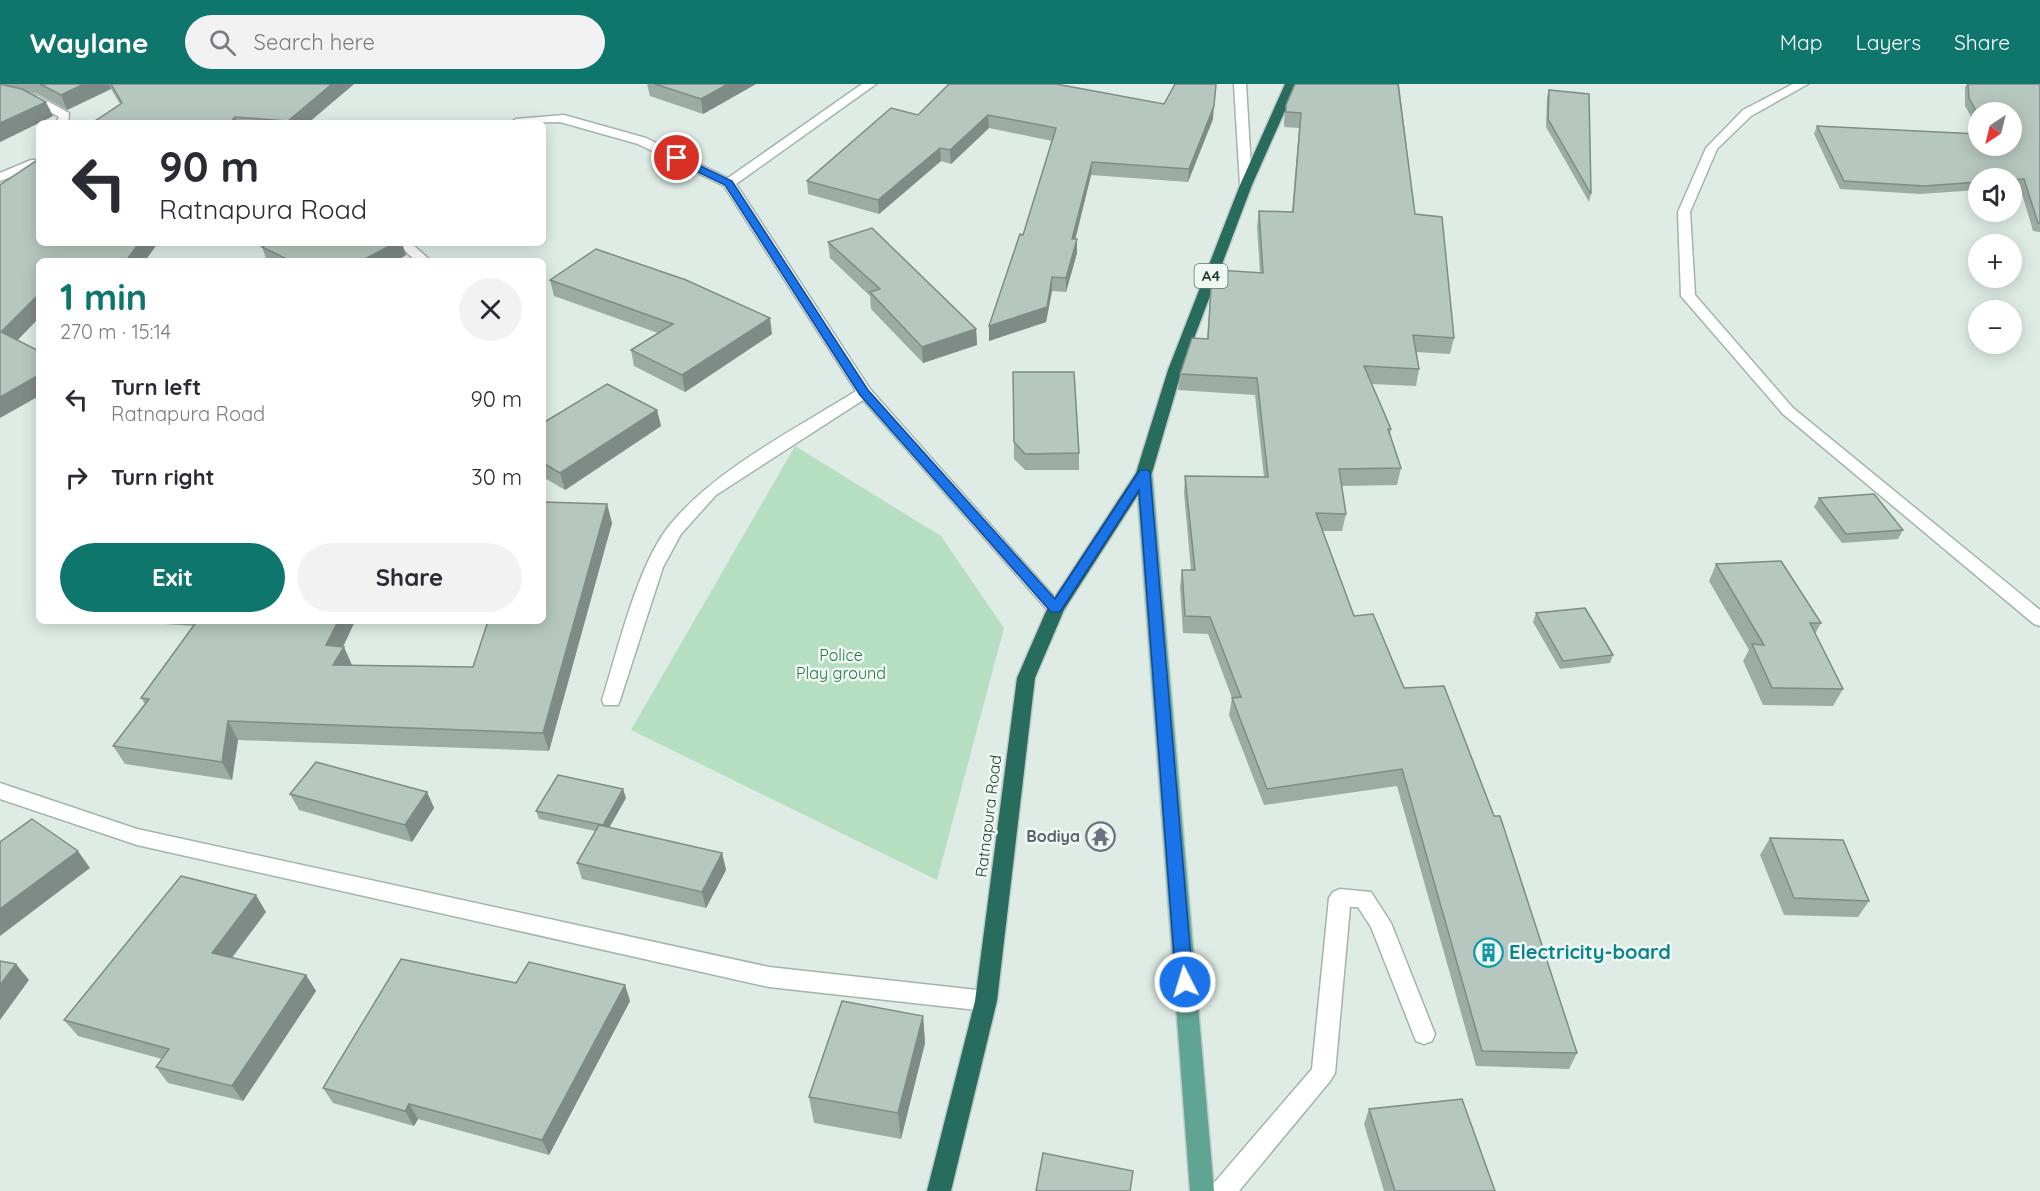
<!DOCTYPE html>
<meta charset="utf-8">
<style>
body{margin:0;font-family:Quicksand,sans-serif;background:#f2f2f3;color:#2b2b33;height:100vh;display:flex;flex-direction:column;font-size:22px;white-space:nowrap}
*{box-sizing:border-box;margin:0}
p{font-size:20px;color:#7c7c81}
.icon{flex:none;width:33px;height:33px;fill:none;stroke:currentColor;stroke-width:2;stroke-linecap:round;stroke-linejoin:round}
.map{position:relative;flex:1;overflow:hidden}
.drawer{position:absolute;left:36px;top:174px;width:510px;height:366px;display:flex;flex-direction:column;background:#fff;border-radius:9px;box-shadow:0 3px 15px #0003}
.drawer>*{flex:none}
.hud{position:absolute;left:36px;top:36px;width:510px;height:126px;border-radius:9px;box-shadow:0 3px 15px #0003;background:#fff;color:#2b2b33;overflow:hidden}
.needle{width:39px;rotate:215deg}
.tools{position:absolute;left:1968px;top:18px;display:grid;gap:12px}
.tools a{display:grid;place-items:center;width:54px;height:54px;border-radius:50%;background:#fff;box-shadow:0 3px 15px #0003;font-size:30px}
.pin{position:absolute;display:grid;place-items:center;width:51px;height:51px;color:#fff;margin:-26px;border:3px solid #fff;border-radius:50%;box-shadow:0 2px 6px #0007}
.me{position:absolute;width:66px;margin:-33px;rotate:355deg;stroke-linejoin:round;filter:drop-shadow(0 0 4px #0008)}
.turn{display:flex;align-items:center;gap:21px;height:126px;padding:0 24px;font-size:27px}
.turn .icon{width:78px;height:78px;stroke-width:2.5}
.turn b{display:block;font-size:42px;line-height:51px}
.round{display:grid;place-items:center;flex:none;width:63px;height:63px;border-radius:32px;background:#f2f2f3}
.headline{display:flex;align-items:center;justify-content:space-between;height:102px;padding:0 24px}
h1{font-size:36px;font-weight:700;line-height:45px;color:#0f766e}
.cta{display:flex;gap:12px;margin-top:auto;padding:12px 24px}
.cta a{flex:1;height:69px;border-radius:36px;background:#0f766e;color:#fff;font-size:24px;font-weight:700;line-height:69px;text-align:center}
.cta a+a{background:#f2f2f3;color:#2b2b33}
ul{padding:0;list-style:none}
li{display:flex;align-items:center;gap:18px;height:78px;padding:0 24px}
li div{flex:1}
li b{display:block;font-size:22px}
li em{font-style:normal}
header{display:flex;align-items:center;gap:36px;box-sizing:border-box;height:84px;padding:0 30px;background:#0f766e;color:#fff}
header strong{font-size:28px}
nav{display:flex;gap:33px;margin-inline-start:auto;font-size:21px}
.search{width:420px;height:54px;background:#f2f2f3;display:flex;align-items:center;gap:15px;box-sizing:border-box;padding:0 21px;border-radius:33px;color:#7c7c81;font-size:22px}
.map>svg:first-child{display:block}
.green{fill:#b6dfc1}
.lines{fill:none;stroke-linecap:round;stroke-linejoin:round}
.lane-casing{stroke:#a2b4ad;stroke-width:3}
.street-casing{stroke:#a2b4ad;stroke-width:3}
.primary-casing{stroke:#c0c9c6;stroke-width:3}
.highway-casing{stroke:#c0c9c6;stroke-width:3}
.lane{fill:#fff;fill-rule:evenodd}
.street{fill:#fff;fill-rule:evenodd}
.primary{fill:#60a594;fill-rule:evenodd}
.highway{fill:#286c5e;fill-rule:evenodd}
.wall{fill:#9caba4}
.shaded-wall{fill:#7f8b86}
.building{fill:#b5c7bf;stroke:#7f8b86;stroke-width:1.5}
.route{fill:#1a73e8;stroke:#114b97;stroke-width:1.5}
.labels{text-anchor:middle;stroke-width:5;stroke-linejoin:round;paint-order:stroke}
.shield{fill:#f0f8f4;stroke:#5e766e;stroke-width:1.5}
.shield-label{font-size:15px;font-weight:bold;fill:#1f3e35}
.park-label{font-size:16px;fill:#267845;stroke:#f0f8f4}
.street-label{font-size:16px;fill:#1f3e35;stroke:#f0f8f4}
.worship-label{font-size:16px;font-weight:bold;fill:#5b616d;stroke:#f0f8f4;text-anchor:end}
.near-culture-label{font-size:20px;font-weight:bold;fill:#0d838f;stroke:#f0f8f4;text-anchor:start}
</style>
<header>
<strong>Waylane</strong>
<div class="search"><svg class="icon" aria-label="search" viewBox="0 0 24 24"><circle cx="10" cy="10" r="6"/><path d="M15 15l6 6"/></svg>Search here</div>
<nav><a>Map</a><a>Layers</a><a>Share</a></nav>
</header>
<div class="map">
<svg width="2040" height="1107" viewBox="0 0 2040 1107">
<rect width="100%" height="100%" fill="#dfece6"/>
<path class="green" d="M795,362L941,452L1004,544L937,796L631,646Z"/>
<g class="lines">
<defs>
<path id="lane" d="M1340,805L1371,808L1391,839L1435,950L1432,957L1424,960L1416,957L1371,843L1358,823H1350L1335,989L1331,996L1239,1107H1211L1214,1099L1312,985L1329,814L1333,808Z"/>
<g id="street">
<path d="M862,0H876L736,100L870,305L1065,525L1062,529H1050L863,316L716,411L681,450L663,483L620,616L618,621H604L602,616C618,566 637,482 669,442C714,386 794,346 856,307L724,102L638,60L560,38L510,39L516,35L564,31L646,54L728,94Z"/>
<path d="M1234,0H1246L1252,101L1246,105L1240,101Z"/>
<path d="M1793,0H1808L1751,32L1717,65L1690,128L1695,211L1793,324L2040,526V542L2034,540L1783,330L1681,212L1678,128L1706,64L1743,26Z"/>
<path d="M0,4L38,12L69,29L68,39H56L59,33L30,17L0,10Z"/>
<path d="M31,76H39V86L34,84L0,97V89Z"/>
<path d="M396,159H411L431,177H416Z"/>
<path d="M0,699L137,745L769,883L986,907L994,910L997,917L994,924L986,927L769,903L137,761L0,715Z"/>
</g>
<path id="primary" d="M1144,384L1152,389L1214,1107H1190L1136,389Z"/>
<path id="highway" d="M1285,0H1297L1252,101L1182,286L1152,389L1064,526L1035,594L997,917L951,1107H927L975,917L1017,594L1047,525L1136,389L1168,286L1240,101Z"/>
</defs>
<use href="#lane" class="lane-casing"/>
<use href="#street" class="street-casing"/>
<use href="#primary" class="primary-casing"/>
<use href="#highway" class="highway-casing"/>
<use href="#lane" class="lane"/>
<use href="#street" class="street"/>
<use href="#primary" class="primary"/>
<use href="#highway" class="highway"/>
</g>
<g class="wall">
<path d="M0,0H354L308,39H92L120,20L111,5L67,26L38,10L28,8L53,32L0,58Z"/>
<path d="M647,0H756L703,30L650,12Z"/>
<path d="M949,0L1213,35L1188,98L1091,91L1075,155L1077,169L1066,208L1052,207L1046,238L989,257V242L1023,151L1052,57L989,44L951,80L941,77L879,130L808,110L807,97L918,31Z"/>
<path d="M1295,0H1399L1415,130L1454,254L1450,270L1416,268L1419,285L1416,302L1371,300L1391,345L1390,350L1401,384L1397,401L1342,402L1346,430L1342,447H1322L1354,532L1404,604L1577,969L1569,985L1476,982L1397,702L1264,721L1229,631L1232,614L1208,550L1183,549L1180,503L1182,486H1191L1184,409L1185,392L1264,393L1255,311L1178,306L1180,290L1207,255L1211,203L1260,189L1257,142L1259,127L1292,128L1299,44L1284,43V36L1286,21Z"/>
<path d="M1967,0H2040V148L2033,147L2020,103L2012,104V94H1978V106L1920,110L1840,105L1814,50L1817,42L2012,62L1978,28V45L1965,22V3Z"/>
<path d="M1549,6L1591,110L1589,118L1546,43L1547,13Z"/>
<path d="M828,158L976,245L977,261L923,279L871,225L870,212L830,174Z"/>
<path d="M262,163L406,171L396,177H267Z"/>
<path d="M550,196L772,250L685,308L634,282L631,266L658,249L554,212Z"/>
<path d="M1013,288L1079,369V386H1025L1014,375Z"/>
<path d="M657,326L661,342L565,406L543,393V339Z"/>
<path d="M1819,414L1903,446L1898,455L1842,459L1814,423Z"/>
<path d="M607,420L612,439L549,667L238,656L232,696L125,680L113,662L145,620L141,614L193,542L122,537H355L343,563H344L352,581L473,583Z"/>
<path d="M1716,480L1821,539L1815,550L1843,605L1833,622L1763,621L1743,577L1749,566L1709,497Z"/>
<path d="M1536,529L1613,571L1610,579L1560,585L1533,538Z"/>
<path d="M427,708L434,724L412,758L299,726L290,710Z"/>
<path d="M626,714L609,744L722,769L726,786L706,824L582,795L577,779L595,747L539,735L536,727Z"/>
<path d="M1770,754L1869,817L1858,833L1784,831L1760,771Z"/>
<path d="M266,828L232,874L306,891L316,907L243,1017L168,999L156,983L162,975L78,952L64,936Z"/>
<path d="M516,899L625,901L630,917L549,1071L418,1035L414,1042L333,1019L323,1004Z"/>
<path d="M923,932L925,959L901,1055L814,1039L809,1013Z"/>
<path d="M1369,1025L1495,1107H1384L1364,1040Z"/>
</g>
<g class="shaded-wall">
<path d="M84,0H109L111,5L67,26L61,11Z"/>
<path d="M332,0H354L308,39H289L288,37Z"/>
<path d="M728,0H756L703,30L701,15Z"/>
<path d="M46,18L53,32L0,58V39Z"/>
<path d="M1214,22L1213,35L1188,98L1189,85Z"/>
<path d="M988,31L989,44L951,80L950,66Z"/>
<path d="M235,33L237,39H230Z"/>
<path d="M940,64L941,77L879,130L878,116Z"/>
<path d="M1092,78L1091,91L1072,169V155Z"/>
<path d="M1077,155V169L1066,208V194Z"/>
<path d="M139,159H158L145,177H126Z"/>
<path d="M395,159H402L406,171L396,177H361Z"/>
<path d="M1052,193V207L1046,238L989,257V242Z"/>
<path d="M39,210V234L10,264L1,248Z"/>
<path d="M770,234L772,250L685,308L682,291Z"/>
<path d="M976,245L977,261L923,279L922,263Z"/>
<path d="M39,291V312L0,334V313Z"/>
<path d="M657,326L661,342L565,406L560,389Z"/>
<path d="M607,420L612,439L549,667L543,649Z"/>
<path d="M338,537H355L339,571L344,563L352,582L333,581L326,561Z"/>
<path d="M228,637L238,656L232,696L222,678Z"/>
<path d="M623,705L626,714L606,749L603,741Z"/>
<path d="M427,708L434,724L412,758L405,741Z"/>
<path d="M78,767L90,784L0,852V825Z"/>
<path d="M722,769L726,786L706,824L702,808Z"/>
<path d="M256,811L266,828L223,885L212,869Z"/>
<path d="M16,880L29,896L0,936V901Z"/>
<path d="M306,891L316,907L243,1017L232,1002Z"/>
<path d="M625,901L630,917L549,1071L542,1056Z"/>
<path d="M923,932L925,959L901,1055L898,1029Z"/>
<path d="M409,1020L418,1035L414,1042L405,1027Z"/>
</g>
<g class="building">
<path d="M0,0L22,5L46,18L0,39Z"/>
<path d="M40,0H84L61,11Z"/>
<path d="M111,0H332L288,37L235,33L230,39H92L122,19Z"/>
<path d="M655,0H728L701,15Z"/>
<path d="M949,0H1056L1164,20L1175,0H1216L1214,22L1189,85L1092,78L1072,155H1077L1066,194L1052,193L1047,223L989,242L1020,150L1023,151L1056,44L988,31L950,66L940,64L878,116L807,97L891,24L918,31Z"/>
<path d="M1295,0H1398L1415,130L1442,133L1454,254L1413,251L1419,285L1364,282L1391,345H1388L1401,384L1339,385L1346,430L1316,429L1354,532L1373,530L1404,604L1444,602L1494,732H1500L1577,969L1482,967L1402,685L1267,705L1232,614L1241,613L1210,533L1185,532L1182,486H1195L1185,392L1268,393L1257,294L1180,290L1192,254L1208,255L1211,203L1218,186L1263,189L1259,127L1293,128L1301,29L1286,28V21Z"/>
<path d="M1968,0H2040V139H2038L2024,95L2012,96V94H1978V98L1924,102L1844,97L1817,42L1978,50V62H2012V28H1978V31L1969,14Z"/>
<path d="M1549,6L1589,10L1591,110L1548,35Z"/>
<path d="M39,75V159H139L126,177H39V210L1,248L39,267V291L0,313V101Z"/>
<path d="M872,144L976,245L922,263L870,208L880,205L828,158Z"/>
<path d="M269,159H395L361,177H291L262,163Z"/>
<path d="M596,165L686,196L770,234L682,291L631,266L673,240L550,196Z"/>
<path d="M1013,288H1074L1079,369L1025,370L1014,358Z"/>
<path d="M607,300L657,326L560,389L543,379V339Z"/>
<path d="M1874,410L1903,446L1846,450L1819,414Z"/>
<path d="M543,418L607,420L543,649L228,637L222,678L113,662L149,615L141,614L197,537H338L326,561L344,563L333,581L473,583L488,537H543Z"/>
<path d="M1781,477L1821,539H1810L1843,605L1772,604L1752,560L1764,561L1716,480Z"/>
<path d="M1585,524L1613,571L1563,577L1536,529Z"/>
<path d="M316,678L427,708L405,741L290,710Z"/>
<path d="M558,691L623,705L603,741L536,727Z"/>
<path d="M32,735L78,767L0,825V758Z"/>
<path d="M599,741L722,769L702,808L577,779Z"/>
<path d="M1770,754L1843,756L1869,817L1794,814Z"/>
<path d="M181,792L256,811L212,869L306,891L232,1002L156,983L169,965L64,936Z"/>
<path d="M401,875L516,899L529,878L625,901L542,1056L409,1020L405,1027L323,1004Z"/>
<path d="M0,877L16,880L0,901Z"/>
<path d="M842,917L923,932L898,1029L809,1013Z"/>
<path d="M1462,1015L1495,1107H1395L1369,1025Z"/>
<path d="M1043,1069L1133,1087L1130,1107H1036Z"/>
</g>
<path class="route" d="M673,72H680L732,97L868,306L1055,515L1140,386H1148L1150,389L1193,898L1191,904L1185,906L1179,904L1176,898L1139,406L1060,528H1051L860,311L725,101L673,76Z"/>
<defs>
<symbol id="temple-ring" viewBox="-11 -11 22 22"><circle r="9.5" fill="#f0f8f4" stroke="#6b7280" stroke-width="1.5"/><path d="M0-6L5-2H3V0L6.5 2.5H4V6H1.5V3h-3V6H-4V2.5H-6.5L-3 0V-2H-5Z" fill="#6b7280"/></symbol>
<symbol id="building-ring" viewBox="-11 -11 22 22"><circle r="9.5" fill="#f0f8f4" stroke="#0f9aa8" stroke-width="1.5"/><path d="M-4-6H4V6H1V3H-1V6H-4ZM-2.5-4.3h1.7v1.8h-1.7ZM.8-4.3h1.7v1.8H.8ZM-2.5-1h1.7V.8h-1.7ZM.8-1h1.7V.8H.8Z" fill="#0f9aa8"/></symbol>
</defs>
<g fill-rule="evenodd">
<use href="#temple-ring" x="1084" y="736" width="33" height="33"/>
<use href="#building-ring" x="1472" y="852" width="33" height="33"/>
</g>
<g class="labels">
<rect class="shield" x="1194.5" y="180" width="33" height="24" rx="4.5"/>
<g class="shield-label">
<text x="1211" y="197">A4</text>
</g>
<g class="park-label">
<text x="841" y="577">Police<tspan x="841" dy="18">Play ground</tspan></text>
</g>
<g class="street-label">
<text transform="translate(988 732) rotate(-83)" y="6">Ratnapura Road</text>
</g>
<g class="worship-label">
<text x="1080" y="758">Bodiya</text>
</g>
<g class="near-culture-label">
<text x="1509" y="875">Electricity-board</text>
</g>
</g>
</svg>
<div class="tools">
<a><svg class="needle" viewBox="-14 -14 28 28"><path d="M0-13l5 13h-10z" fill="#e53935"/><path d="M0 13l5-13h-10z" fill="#7c7c81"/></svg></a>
<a><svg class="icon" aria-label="sound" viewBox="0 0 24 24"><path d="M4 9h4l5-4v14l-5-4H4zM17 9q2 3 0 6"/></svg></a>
<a>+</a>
<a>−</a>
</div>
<div class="pin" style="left:677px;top:74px;background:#d93025"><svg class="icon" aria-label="arrive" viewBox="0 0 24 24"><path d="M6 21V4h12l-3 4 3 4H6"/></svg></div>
<svg class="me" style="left:1185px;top:898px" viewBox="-20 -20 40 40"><circle r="17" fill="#1a73e8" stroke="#fff" stroke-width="3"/><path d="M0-11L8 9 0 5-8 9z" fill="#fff"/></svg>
<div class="hud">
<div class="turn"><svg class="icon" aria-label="left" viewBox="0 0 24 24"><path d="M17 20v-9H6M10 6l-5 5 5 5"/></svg><div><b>90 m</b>Ratnapura Road</div></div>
</div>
<section class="drawer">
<div class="headline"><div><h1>1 min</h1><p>270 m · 15:14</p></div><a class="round"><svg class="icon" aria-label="close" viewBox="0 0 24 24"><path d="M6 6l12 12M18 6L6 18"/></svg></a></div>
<ul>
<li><svg class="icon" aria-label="left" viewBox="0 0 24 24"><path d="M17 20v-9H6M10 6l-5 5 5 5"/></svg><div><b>Turn left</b><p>Ratnapura Road</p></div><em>90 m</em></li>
<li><svg class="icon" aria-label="right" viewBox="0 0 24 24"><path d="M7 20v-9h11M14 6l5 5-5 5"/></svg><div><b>Turn right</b></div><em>30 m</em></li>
</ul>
<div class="cta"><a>Exit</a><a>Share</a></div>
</section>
</div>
